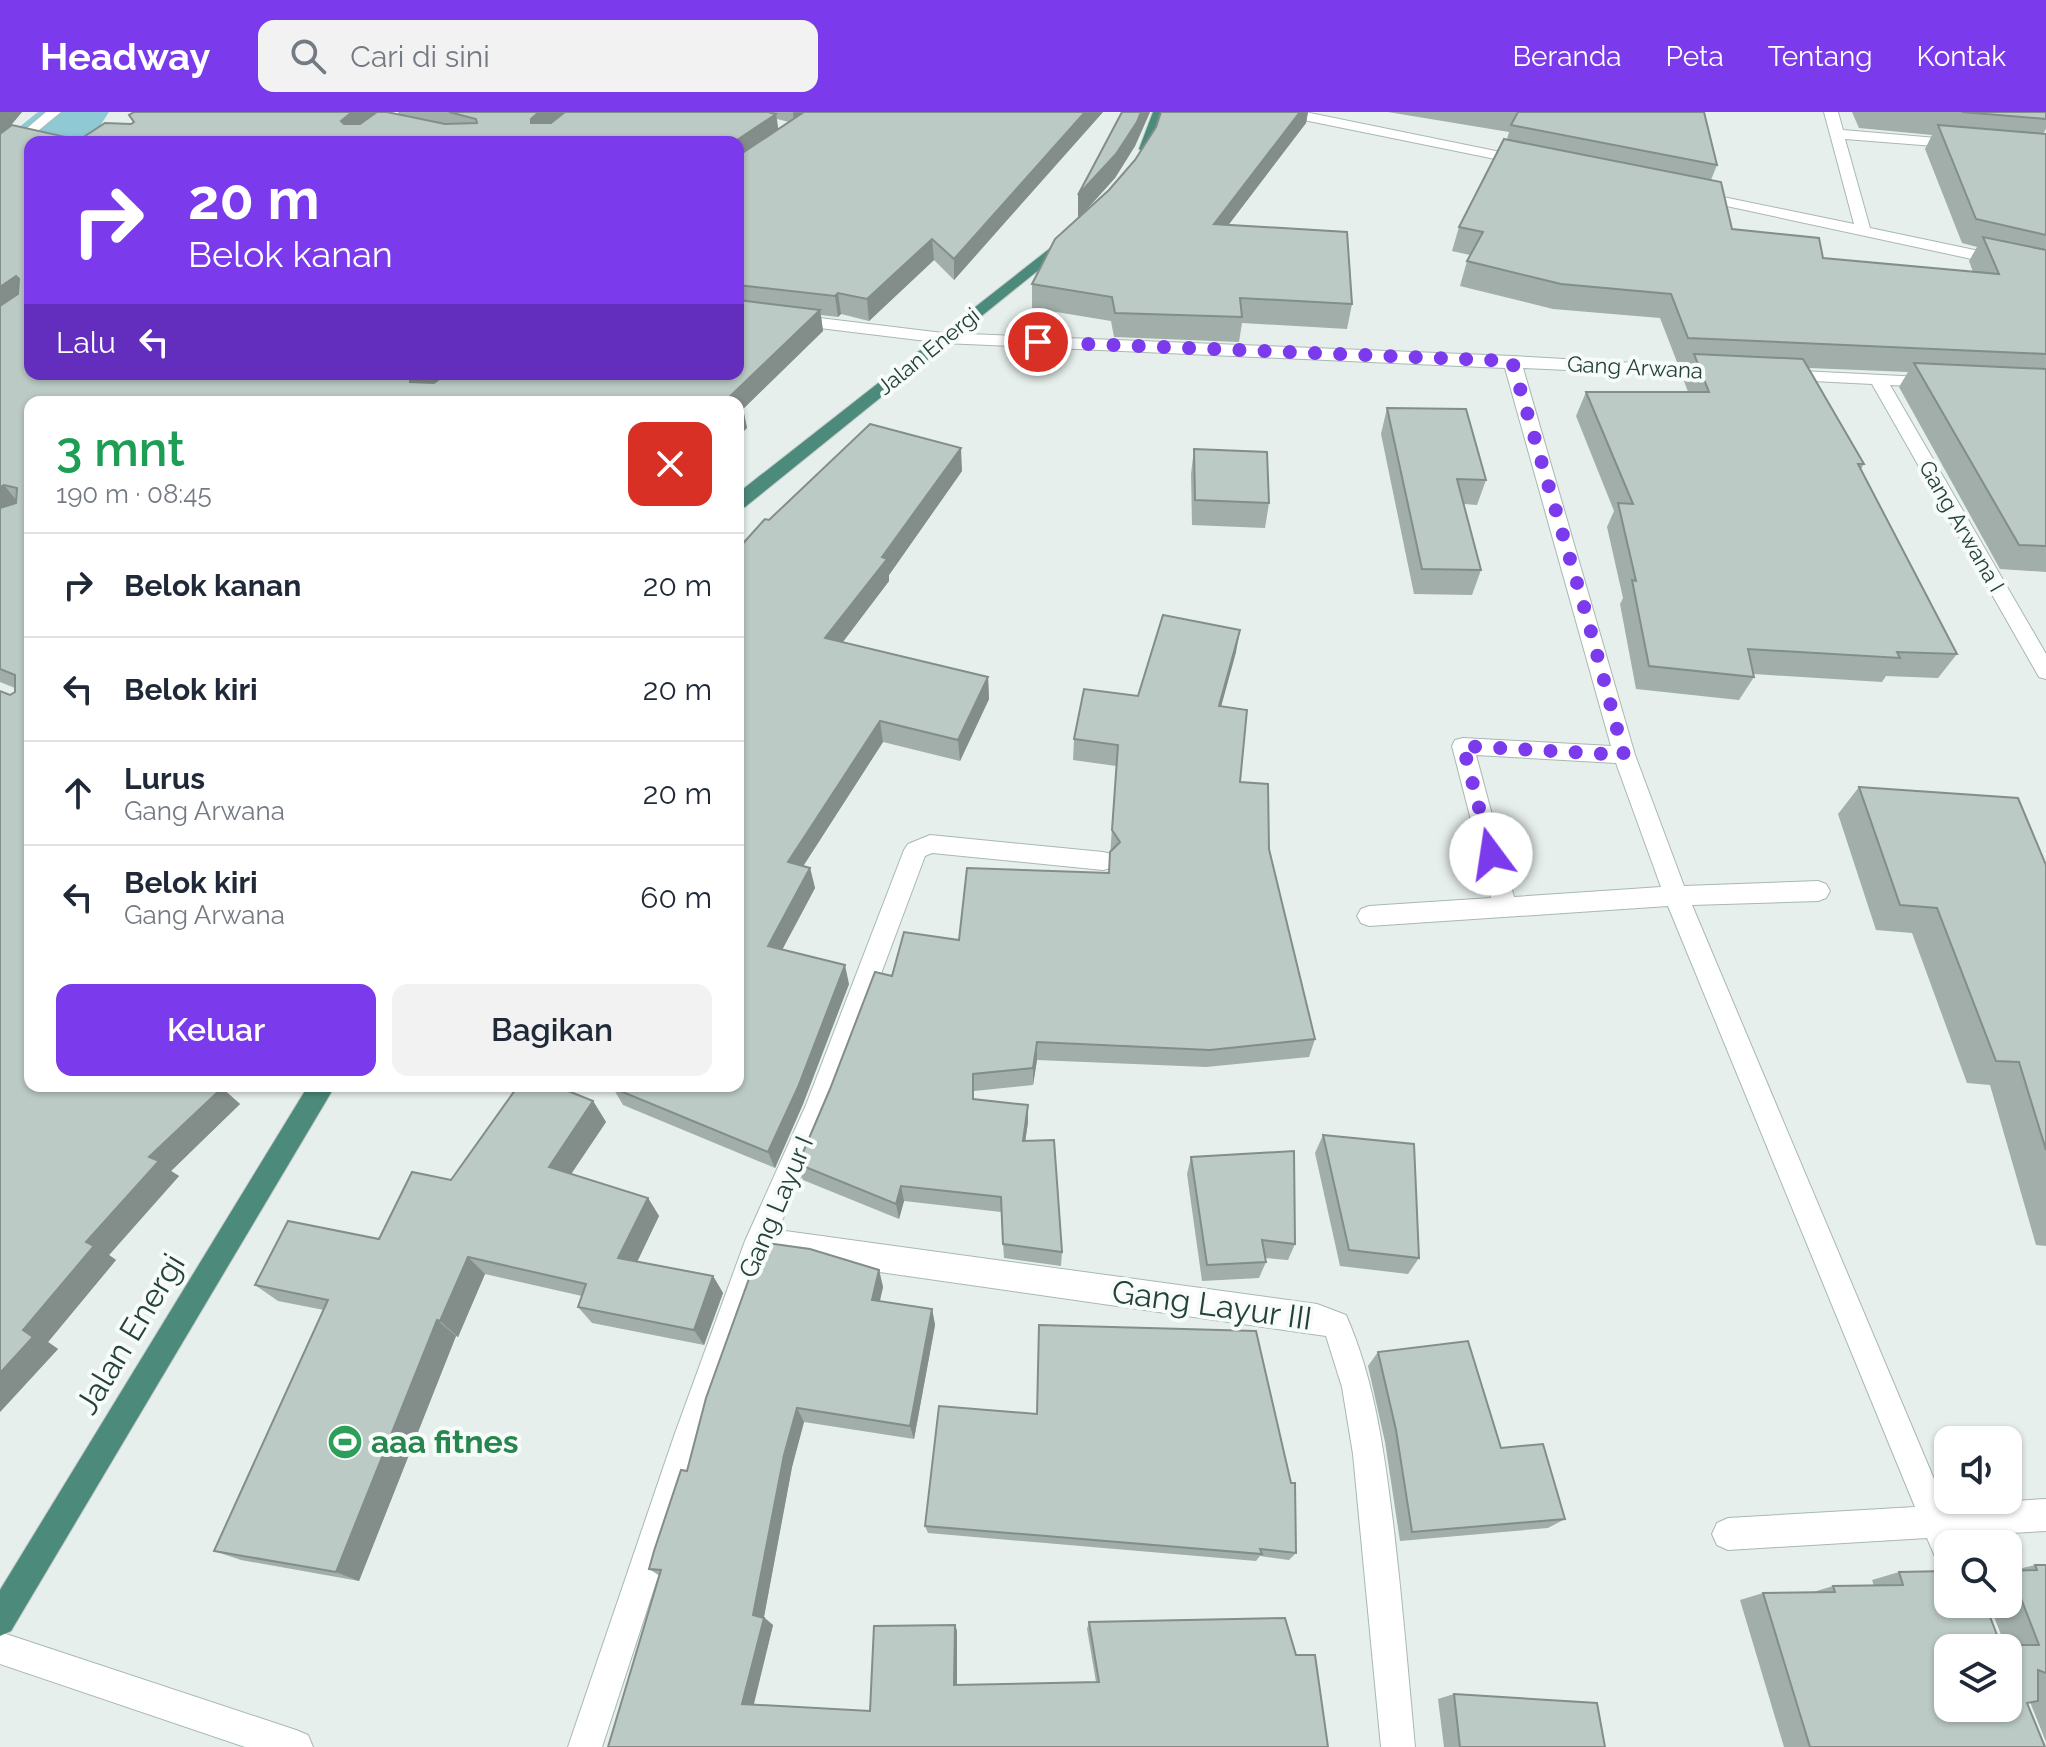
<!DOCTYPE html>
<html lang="id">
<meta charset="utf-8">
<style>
body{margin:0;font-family:Raleway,sans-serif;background:#f2f2f3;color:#1f2937;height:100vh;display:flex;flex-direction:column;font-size:30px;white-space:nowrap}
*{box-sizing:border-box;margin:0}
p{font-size:26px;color:#747a83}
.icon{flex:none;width:44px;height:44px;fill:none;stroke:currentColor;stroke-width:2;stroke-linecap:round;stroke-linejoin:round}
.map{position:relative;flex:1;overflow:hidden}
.panel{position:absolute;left:24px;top:284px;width:720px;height:696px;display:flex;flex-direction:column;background:#fff;border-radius:16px;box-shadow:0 2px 6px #0004}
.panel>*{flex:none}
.top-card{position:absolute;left:24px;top:24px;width:720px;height:244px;border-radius:16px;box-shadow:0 2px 6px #0004;background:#7c3aed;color:#fff;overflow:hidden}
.controls{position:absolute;left:1934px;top:1314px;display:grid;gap:16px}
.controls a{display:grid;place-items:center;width:88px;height:88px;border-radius:16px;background:#fff;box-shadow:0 2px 6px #0004;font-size:40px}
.pin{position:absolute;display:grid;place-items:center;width:68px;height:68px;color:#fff;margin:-34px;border:4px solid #fff;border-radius:50%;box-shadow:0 2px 8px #0007}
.me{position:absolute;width:88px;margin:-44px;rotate:346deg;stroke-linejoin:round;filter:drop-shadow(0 0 6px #0008)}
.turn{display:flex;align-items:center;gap:28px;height:168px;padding:0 32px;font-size:36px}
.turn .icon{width:104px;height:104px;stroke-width:2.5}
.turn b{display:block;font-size:56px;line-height:68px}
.then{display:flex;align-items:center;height:76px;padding:0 32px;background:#0003;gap:16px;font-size:30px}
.round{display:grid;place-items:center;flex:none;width:84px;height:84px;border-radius:16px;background:#f2f2f3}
.summary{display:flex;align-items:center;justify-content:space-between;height:136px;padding:0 32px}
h1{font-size:48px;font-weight:600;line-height:60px;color:#1e9e55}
.primary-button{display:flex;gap:16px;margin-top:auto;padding:16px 32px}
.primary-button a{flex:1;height:92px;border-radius:16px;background:#7c3aed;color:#fff;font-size:32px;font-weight:600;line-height:92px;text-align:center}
.primary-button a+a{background:#f2f2f3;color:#1f2937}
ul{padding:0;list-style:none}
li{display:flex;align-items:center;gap:24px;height:104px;padding:0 32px;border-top:2px solid #e0e1e3}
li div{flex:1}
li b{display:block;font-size:30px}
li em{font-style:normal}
header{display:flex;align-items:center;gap:48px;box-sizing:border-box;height:112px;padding:0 40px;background:#7c3aed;color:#fff}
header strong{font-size:38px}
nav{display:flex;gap:44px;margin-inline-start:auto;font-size:28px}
.search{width:560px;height:72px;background:#f2f2f3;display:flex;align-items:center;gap:20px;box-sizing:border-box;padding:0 28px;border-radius:16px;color:#747a83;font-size:30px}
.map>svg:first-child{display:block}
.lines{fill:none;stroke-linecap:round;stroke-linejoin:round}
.river{fill:#8ec9d4;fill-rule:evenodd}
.minor-casing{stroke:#a8b8b2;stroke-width:2}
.trunk-casing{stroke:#c2cac8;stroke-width:2}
.minor{fill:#fff;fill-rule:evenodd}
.trunk{fill:#4c8a7c;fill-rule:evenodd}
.wall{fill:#a1aea9;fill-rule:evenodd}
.shaded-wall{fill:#838d89}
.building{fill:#bbcac4;stroke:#838d89;stroke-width:2;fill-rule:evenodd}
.route{stroke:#7c3aed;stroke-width:14;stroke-dasharray:0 25.2}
.labels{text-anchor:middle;stroke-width:8;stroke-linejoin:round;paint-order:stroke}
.far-street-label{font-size:22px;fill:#24423a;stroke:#f7fbf9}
.street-label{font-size:26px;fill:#24423a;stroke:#f7fbf9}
.near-street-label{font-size:32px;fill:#24423a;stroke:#f7fbf9}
.near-leisure-label{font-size:32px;font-weight:bold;fill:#27864d;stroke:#f7fbf9;text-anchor:start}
</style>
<header>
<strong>Headway</strong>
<div class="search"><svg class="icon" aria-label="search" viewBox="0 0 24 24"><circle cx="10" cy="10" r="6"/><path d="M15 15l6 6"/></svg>Cari di sini</div>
<nav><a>Beranda</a><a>Peta</a><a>Tentang</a><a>Kontak</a></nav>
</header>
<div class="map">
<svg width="2046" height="1635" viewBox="0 0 2046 1635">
<rect width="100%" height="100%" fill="#e6efeb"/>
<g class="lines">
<path class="river" d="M38,0H109L100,14L80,30H30V47L18,44L8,30L18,16Z"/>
<defs>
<g id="minor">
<path d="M46,0H61L0,50V39Z"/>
<path d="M389,0H405L368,30H352Z"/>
<path d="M1277,0H1305L1525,45L1532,49L1525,53L1284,4Z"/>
<path d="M1824,0H1838L1843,18L1960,28L1967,32L1960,36L1845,27L1870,116L2046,153V163L1694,87L1687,83L1694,79L1854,112Z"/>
<path d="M738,196L943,221L1512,244L1726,256L1729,260L1726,264L1720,265L1523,256L1635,643L1684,774L1818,769L1826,772L1830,779L1826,786L1818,789L1692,793L1945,1393L2046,1387V1419L1958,1424L1961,1432H1948V1454L1937,1449L1927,1426L1728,1438L1717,1433L1712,1422L1717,1411L1728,1406L1915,1395L1668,794L1369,814L1361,811L1357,804L1361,797L1369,794L1491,786L1452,634L1455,628L1463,626L1611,634L1505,256L943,231L738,206ZM1476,643L1616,651L1661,775L1514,785Z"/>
<path d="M1781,258L1942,266L1945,270L1942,274L1936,275L1890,273L2046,542V567L2039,565L1872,272L1775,267L1772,263Z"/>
<path d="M930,723L1103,740L1111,742L1115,749L1111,756L1103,758L932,741L925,744L832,993L778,1118L1317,1192L1346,1203C1375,1269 1384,1339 1393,1410C1402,1485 1408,1560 1415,1635H1381L1353,1342L1342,1275L1326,1224L768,1144L704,1324L602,1635H568L674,1324L745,1129L806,993L904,738L908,732Z"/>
<path d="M0,1520L296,1618L308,1623L313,1635H245L0,1552Z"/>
</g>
<g id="trunk">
<path d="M1153,0H1167L1153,37L1146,41L1139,37Z"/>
<path d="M1067,123L1072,125V131L745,395L738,397V381Z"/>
<path d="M308,974H335L11,1519L0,1524V1478Z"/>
</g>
</defs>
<use href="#minor" class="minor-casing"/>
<use href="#trunk" class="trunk-casing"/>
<use href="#minor" class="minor"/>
<use href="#trunk" class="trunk"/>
</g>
<g class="wall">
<path d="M0,0H22L10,14L79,28L131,12L133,10L129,3H399L398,0H1103L954,168L934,148L869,209L841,202L838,205L821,203L823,219L743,297L747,316L30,290V974L222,976L240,992L171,1059L179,1064L109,1143L116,1148L48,1230L58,1237L0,1300V579L10,583L15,580V576L0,570ZM777,7L789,10L778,17ZM738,30V262H30Z"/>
<path d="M1122,0H1150L1135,34L1115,66L1078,107L1109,78L1135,48L1156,15L1161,0H1308L1306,11L1228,113L1352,192L1347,217L1242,211L1239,230L1114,225L1111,209L1032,196V172L1078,107V83Z"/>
<path d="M1388,0H1704L1717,53L1711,68L1732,117L1823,146L1973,160L1969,149L1977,135L1962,131L1925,37L1932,23L1859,16L1852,0H2046V17L2043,22H2046V460L2000,457L1899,275L1908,260L1809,256L1864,352L1861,357L1957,542L1938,566L1886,564L1882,570L1754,562V565L1739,588L1636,577L1620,492L1623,486L1607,415L1614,399L1576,304L1586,280H1688L1683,266L1690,251L1677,250L1660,206L1553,197L1460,174L1467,149L1470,143L1452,139L1459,115L1507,27L1509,20Z"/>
<path d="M1387,296L1486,368L1477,393L1464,392L1481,458L1472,483L1414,482L1381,322Z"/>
<path d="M1194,337L1269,391L1265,416L1192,413L1191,362Z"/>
<path d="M962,359L889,463V469L843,530L988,565L989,587L960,649L883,630L803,754L810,756L815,776L782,838L849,872L803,992L775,1056L623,993L613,976L738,974L769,408Z"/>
<path d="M1236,540L1221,595L1240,670L1269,737L1315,927L1309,945L1206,955L1037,948L1033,973L974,979V987L1028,1010L1025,1029L1062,1140L1061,1154L1004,1146L1001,1100L904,1089L899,1107L803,1068L798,1052L892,864L959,828L1109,761L1116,654L1073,648L1074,627L1138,584Z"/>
<path d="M1859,675L2046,753V1134L2036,1133L1990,973L1967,971L1912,821L1876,818L1838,702Z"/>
<path d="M593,989L606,1010L571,1062L648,1086L659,1104L637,1149L713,1164L723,1181L704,1233L592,1211L578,1195L582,1184L485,1162L458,1225L456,1224L359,1469L241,1448L214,1439L324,1198L278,1189L255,1173L379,1127L451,1068Z"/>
<path d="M1323,1023L1419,1146L1408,1162L1340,1154L1315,1041Z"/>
<path d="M1191,1045L1295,1132L1288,1148L1265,1146L1266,1150L1259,1166L1202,1169L1187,1062Z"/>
<path d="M767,1131L810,1137L879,1158L883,1175L880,1189L932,1197L935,1213L914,1327L804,1310L792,1355L764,1505L773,1513L753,1593L870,1599L874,1514L955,1513L957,1519V1573L1096,1570L1087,1517L1089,1510L1285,1506L1296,1543H1315L1328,1635H608L660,1464L649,1457L654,1439L681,1358L687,1359L706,1286L755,1150L761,1151Z"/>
<path d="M1378,1240L1565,1407L1548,1416L1400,1429L1385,1330L1368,1254Z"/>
<path d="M1037,1302L1296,1441L1289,1448L1260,1444L1256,1449L928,1421L925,1414Z"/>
<path d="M2035,1453H2046V1630L2030,1590L2027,1591L2045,1635H1784L1740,1488L1763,1481H1810L1833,1474H1874L1872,1468L1899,1460L2001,1533H2005L1989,1492H2008V1459L2014,1458Z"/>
<path d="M1454,1582L1605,1635H1444L1438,1587Z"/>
</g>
<g class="shaded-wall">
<path d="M0,0H22L2,24L0,36Z"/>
<path d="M352,0H386L349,30L341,9Z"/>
<path d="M539,0H570L537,30L531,11V7Z"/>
<path d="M793,0H813L794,12Z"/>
<path d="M1085,0H1103L954,168V147Z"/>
<path d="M1141,0H1150L1135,34L1115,66L1078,107V83Z"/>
<path d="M1300,0H1308L1306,11L1211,136L1214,112Z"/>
<path d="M776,2L779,23L738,50V30H734Z"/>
<path d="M932,127L934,148L869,209L867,187Z"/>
<path d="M16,164L30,185L0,206V175Z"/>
<path d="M838,181L841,202L838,205L835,184Z"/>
<path d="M820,198L823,219L743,297L747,316L738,325V290H725V289Z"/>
<path d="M415,262H453L419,290L410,270V266Z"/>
<path d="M961,336L962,359L889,463V469L829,548L825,526Z"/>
<path d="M4,373L21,394L0,404V375Z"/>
<path d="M1240,518L1236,540L1215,616L1219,594Z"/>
<path d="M988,565L989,587L960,649L958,628Z"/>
<path d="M880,609L883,630L793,770L788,750Z"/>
<path d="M810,756L815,776L774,853L768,834Z"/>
<path d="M845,853L849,872L803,992L775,1056L768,1040Z"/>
<path d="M1037,930V948L1033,973V956Z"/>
<path d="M222,976L240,992L171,1059L179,1064L109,1143L116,1148L48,1230L58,1237L0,1300V1261L23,1218L86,1130L149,1045Z"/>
<path d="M593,989L606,1010L563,1074L549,1055Z"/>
<path d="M1028,993V1010L1023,1045V1029Z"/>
<path d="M901,1074L904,1089L899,1107L896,1092Z"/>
<path d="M648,1086L659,1104L631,1163L618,1146Z"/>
<path d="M468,1145L485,1162L458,1225L440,1209Z"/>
<path d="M879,1158L883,1175L876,1204L872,1188Z"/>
<path d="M713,1164L723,1181L704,1233L694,1218Z"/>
<path d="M932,1197L935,1213L914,1327L910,1314Z"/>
<path d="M437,1208L456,1224L359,1469L336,1460Z"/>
<path d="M797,1296L804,1310L792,1355L763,1510L753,1503L784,1343Z"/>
<path d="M764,1506L773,1513L753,1596L742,1592Z"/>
<path d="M955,1513L957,1519V1578L954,1573Z"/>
</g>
<g class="building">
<path d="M134,0H352L341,9L344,12H360L377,0H387L445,12L477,11L476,7L449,0H539L531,7V11H551L565,0H768L776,2L734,30H30V262H415L410,266V270L434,271L446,262H738V188L820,198L725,289L728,290H30V974H220L222,976L149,1045L159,1049L86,1130L94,1134L23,1218L33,1225L0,1261V579L10,583L15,580V563L0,557V396L16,391L17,376L4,373L0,375V194L18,182L19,167L16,164L0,175V22L12,13L79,28L105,11L131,12L134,10L129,3Z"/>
<path d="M804,0H1085L954,147L932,127L867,187L838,181L835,184L738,173V44Z"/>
<path d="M1122,0H1141L1137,10L1116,42L1078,83Z"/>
<path d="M1161,0H1300L1214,112L1347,120L1352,192L1240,186L1242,205L1115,201L1112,185L1032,172L1055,127L1109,78L1135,48L1156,15Z"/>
<path d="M1518,0H1704L1717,53L1511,13Z"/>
<path d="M1962,0H2046V7Z"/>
<path d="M1938,13L2046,22V123L1976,107Z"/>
<path d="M1504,27L1721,70L1732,117L1819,126L1823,146L1999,162L1983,125L2046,138V242L1688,226L1671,182L1561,172L1467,149L1483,120L1459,115Z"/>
<path d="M1694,242L1803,247L1864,352H1858L1957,542L1897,540L1900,546L1748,537L1754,565L1649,554L1632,468L1636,469L1618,391L1633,392L1586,280H1709Z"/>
<path d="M1914,251L2046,257V434L2019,433Z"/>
<path d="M1387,296L1466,297L1486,368L1457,367L1481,458L1422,457Z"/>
<path d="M870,312L961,336L882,445L887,447L825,526L988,565L958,628L880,609L788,750L810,756L768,834L845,853L798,975L768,1040L613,976L614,974H738V437L765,407L769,408Z"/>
<path d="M1194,337L1267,340L1269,391L1195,388Z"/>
<path d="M1163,503L1240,518L1219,594L1247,598L1240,670L1268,672L1269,737L1315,927L1210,938L1037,930L1033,956L973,962V987L1028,993L1023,1029L1054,1028L1062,1140L1003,1132L1001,1085L901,1074L896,1092L798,1052L830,977L875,860L892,864L904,820L959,828L967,756L1109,761L1110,740L1120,730L1112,718L1118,633L1074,627L1084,577L1138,584Z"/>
<path d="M1859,675L2018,686L2046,753V1038L2019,950L1996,949L1937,796L1900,793Z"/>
<path d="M518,974H556L593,989L549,1055L648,1086L618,1146L713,1164L694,1218L578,1195L586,1172L468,1145L440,1209L437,1208L336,1460L214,1439L328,1188L255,1173L288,1109L379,1127L412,1060L451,1068Z"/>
<path d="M1323,1023L1414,1032L1419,1146L1349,1138Z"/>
<path d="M1294,1039L1295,1132L1262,1128L1266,1150L1207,1153L1191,1045Z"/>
<path d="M767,1131L810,1137L879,1158L872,1188L932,1197L910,1314L797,1296L784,1343L753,1503L764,1506L742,1592L870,1599L874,1514L955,1513L954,1573L1099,1570L1089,1510L1285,1506L1296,1543H1315L1328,1635H608L661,1458L649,1457L654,1439L681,1358L687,1359L706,1286L755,1150L761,1151Z"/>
<path d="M1039,1213L1256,1219L1291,1371H1295L1296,1441L1260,1437L1262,1442L925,1414L939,1294L1037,1302Z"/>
<path d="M1468,1229L1501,1336L1543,1332L1565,1407L1412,1420L1396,1318L1378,1240Z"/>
<path d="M2035,1453H2046V1561L2038,1558V1589L2027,1591L2045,1635H1810L1763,1481L1835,1480L1833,1474L1903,1473L1899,1460L1948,1459V1492H1985L2001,1533H2039L2020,1484H2008V1459L2037,1458ZM1948,1536H2008V1596H1948Z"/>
<path d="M1454,1582L1597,1591L1605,1635H1460Z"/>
</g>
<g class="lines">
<path class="route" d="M1038,230L1512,249L1587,505L1624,643L1463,634L1491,742"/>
</g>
<defs>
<symbol id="stadium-disc" viewBox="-11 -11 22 22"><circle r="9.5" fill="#2e9e5b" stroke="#f7fbf9"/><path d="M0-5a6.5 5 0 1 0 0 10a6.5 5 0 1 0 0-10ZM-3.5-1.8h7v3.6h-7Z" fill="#fff"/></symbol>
</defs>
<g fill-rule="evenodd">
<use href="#stadium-disc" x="325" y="1310" width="40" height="40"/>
</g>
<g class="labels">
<g class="far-street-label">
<text transform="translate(928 239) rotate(-39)" y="8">Jalan Energi</text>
<text transform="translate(1635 255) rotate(3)" y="8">Gang Arwana</text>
<text transform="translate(1962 414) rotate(60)" y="8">Gang Arwana I</text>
</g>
<g class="street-label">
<text transform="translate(776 1095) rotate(-67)" y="9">Gang Layur I</text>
</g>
<g class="near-street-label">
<text transform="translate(1212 1193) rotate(8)" y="11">Gang Layur III</text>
<text transform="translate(130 1222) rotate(-59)" y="11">Jalan Energi</text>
</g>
<g class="near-leisure-label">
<text x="371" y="1341">aaa fitnes</text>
</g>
</g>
</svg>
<div class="controls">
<a><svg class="icon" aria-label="sound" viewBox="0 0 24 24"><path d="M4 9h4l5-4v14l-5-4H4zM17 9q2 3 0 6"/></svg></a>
<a><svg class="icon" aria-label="search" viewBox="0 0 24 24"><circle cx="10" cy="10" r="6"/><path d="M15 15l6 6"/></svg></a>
<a><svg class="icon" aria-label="layers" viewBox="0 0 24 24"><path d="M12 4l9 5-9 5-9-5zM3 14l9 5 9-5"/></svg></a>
</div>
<div class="pin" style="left:1038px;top:230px;background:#d93025"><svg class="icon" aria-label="arrive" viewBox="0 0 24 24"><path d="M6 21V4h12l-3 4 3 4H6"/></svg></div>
<svg class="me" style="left:1491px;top:742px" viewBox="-20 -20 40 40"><circle r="19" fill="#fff"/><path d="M0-13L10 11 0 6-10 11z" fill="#7c3aed"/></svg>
<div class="top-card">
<div class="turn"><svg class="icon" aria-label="right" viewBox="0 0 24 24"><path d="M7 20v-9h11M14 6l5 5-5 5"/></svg><div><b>20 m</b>Belok kanan</div></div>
<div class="then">Lalu<svg class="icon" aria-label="left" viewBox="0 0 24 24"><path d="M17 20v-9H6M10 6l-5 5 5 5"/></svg></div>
</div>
<section class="panel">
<div class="summary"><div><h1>3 mnt</h1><p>190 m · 08:45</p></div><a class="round" style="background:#d93025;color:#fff"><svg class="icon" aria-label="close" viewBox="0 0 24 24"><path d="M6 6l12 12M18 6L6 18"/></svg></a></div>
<ul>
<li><svg class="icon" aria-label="right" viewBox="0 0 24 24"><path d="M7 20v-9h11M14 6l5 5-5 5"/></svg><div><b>Belok kanan</b></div><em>20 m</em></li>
<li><svg class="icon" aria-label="left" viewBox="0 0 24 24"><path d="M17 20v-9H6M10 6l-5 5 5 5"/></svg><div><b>Belok kiri</b></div><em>20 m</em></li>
<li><svg class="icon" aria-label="ahead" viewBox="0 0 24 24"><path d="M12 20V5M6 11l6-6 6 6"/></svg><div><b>Lurus</b><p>Gang Arwana</p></div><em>20 m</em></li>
<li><svg class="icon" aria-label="left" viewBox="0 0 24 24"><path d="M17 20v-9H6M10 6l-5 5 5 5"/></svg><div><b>Belok kiri</b><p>Gang Arwana</p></div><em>60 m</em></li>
</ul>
<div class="primary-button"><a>Keluar</a><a>Bagikan</a></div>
</section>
</div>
